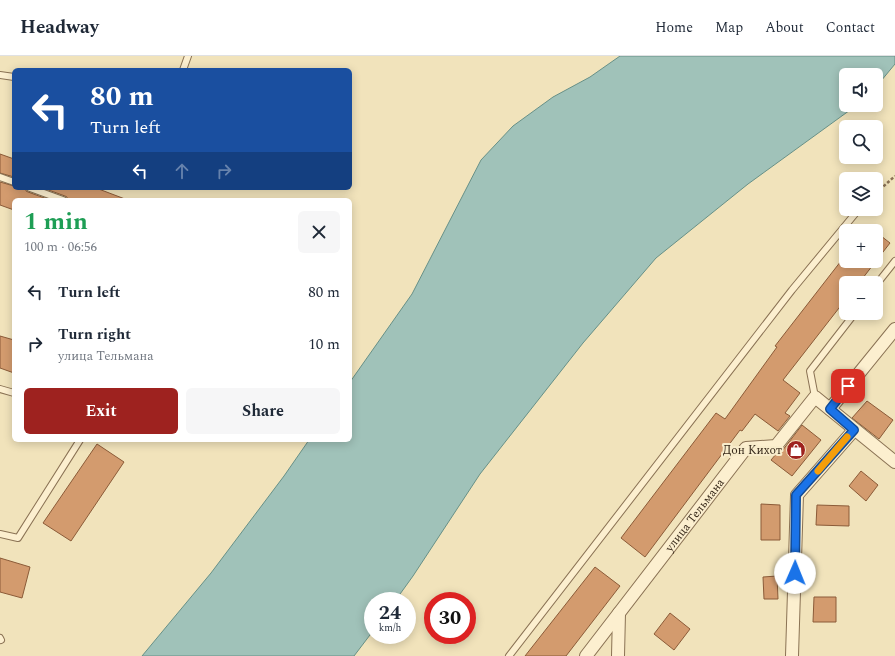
<!DOCTYPE html>
<meta charset="utf-8">
<style>
body{margin:0;font-family:Spectral,serif;background:#f6f6f7;color:#1f2937;height:100vh;display:flex;flex-direction:column;font-size:15px;white-space:nowrap}
*{box-sizing:border-box;margin:0}
p{font-size:13px;color:#747a83}
.icon{flex:none;width:22px;height:22px;fill:none;stroke:currentColor;stroke-width:2;stroke-linecap:round;stroke-linejoin:round}
.map{position:relative;flex:1;overflow:hidden}
.drawer{position:absolute;left:12px;top:142px;width:340px;height:244px;display:flex;flex-direction:column;background:#fff;border-radius:6px;box-shadow:0 2px 10px #0003}
.drawer>*{flex:none}
.guide{position:absolute;left:12px;top:12px;width:340px;height:122px;border-radius:6px;box-shadow:0 2px 10px #0003;background:#1a4fa0;color:#fff;overflow:hidden}
.buttons{position:absolute;left:839px;top:12px;display:grid;gap:8px}
.buttons a{display:grid;place-items:center;width:44px;height:44px;border-radius:6px;background:#fff;box-shadow:0 2px 10px #0003;font-size:20px}
.speed{position:absolute;left:364px;top:536px;display:flex;gap:8px;font-size:20px;font-weight:700;text-align:center}
.speed>*{display:grid;place-content:center;width:52px;height:52px;border-radius:50%;background:#fff;box-shadow:0 2px 10px #0003;line-height:1}
.speed small{font-size:10px;font-weight:400}
.speed .limit{border:6px solid #d22;background:#fff;color:#111}
.pin{position:absolute;display:grid;place-items:center;width:34px;height:34px;color:#fff;margin:-17px;border-radius:8px;box-shadow:0 2px 6px #0006}
.me{position:absolute;width:44px;margin:-22px;rotate:1deg;stroke-linejoin:round;filter:drop-shadow(0 0 3px #0008)}
.turn{display:flex;align-items:center;gap:14px;height:84px;padding:0 12px;font-size:18px}
.turn .icon{width:52px;height:52px;stroke-width:2.5}
.turn b{display:block;font-size:28px;line-height:34px}
.lanes{display:flex;align-items:center;height:38px;padding:0 12px;background:#0003;justify-content:center;gap:20px;direction:ltr}
.lanes .off{opacity:.35}
.round{display:grid;place-items:center;flex:none;width:42px;height:42px;border-radius:6px;background:#f6f6f7}
.summary{display:flex;align-items:center;justify-content:space-between;height:68px;padding:0 12px}
h1{font-size:24px;font-weight:700;line-height:30px;color:#1e9e55}
.action{display:flex;gap:8px;margin-top:auto;padding:8px 12px}
.action a{flex:1;height:46px;border-radius:6px;background:#9e221f;color:#fff;font-size:16px;font-weight:700;line-height:46px;text-align:center}
.action a+a{background:#f6f6f7;color:#1f2937}
ul{padding:0;list-style:none}
li{display:flex;align-items:center;gap:12px;height:52px;padding:0 12px}
li div{flex:1}
li b{display:block;font-size:15px}
li em{font-style:normal}
header{display:flex;align-items:center;gap:24px;box-sizing:border-box;height:56px;padding:0 20px;background:#fff;border-bottom:1px solid #e0e1e3}
header strong{font-size:19px}
nav{display:flex;gap:22px;margin-inline-start:auto;font-size:14px}
.map>svg:first-child{display:block}
.water{fill:#a0c2b9;stroke:#679087}
.building{fill:#d39b6e;stroke:#8b5b38}
.lines{fill:none;stroke-linecap:round;stroke-linejoin:round}
.service-casing{stroke:#8a7254;stroke-width:8}
.minor-casing{stroke:#8a7254;stroke-width:14}
.path{stroke:#8a7254;stroke-width:2.5;stroke-dasharray:3 2;stroke-linecap:butt}
.service{stroke:#fcefcf;stroke-width:6}
.minor{stroke:#fcefcf;stroke-width:12}
.route-casing{stroke:#114b97;stroke-width:10}
.route{stroke:#1a73e8;stroke-width:7}
.slow{stroke:#f59e0b;stroke-width:7}
.labels{text-anchor:middle;stroke-width:4;stroke-linejoin:round;paint-order:stroke}
.poi-label{font-size:12px;fill:#37291a;stroke:#f8eccb;text-anchor:end}
.street-label{font-size:12px;fill:#37291a;stroke:#f8eccb}
</style>
<header>
<strong>Headway</strong>
<nav><a>Home</a><a>Map</a><a>About</a><a>Contact</a></nav>
</header>
<div class="map">
<svg width="895" height="600" viewBox="0 0 895 600">
<rect width="100%" height="100%" fill="#f1e3bb"/>
<path class="water" d="M620,0H895V8L876,31V19H846V49H857L748,128L656,202L583,287L480,418L413,520L395,545H373V575L354,600H142L211,517L284,420L309,384H350V326L412,238L481,104L513,70L553,41L590,21Z"/>
<g class="building">
<path d="M0,98L14,103V121L0,117Z"/>
<path d="M0,126L14,130V132H26V135L28,136L50,144H14V154L0,149Z"/>
<path d="M43,132H96L125,143V144H67V141L65,140Z"/>
<path d="M876,176L890,187L876,205Z"/>
<path d="M841,205H876L859,227H846V243L783,324L800,337L785,357L790,360L778,375L755,358L742,375L740,374L645,501L621,482L716,357L725,363L777,291L775,290Z"/>
<path d="M0,280L14,284V317L0,312Z"/>
<path d="M867,345L893,364L879,383L852,362Z"/>
<path d="M802,369L821,384L792,420L771,404L777,397L782,395Z"/>
<path d="M97,388L124,406L71,485L43,467Z"/>
<path d="M861,415L878,429L866,445L849,430Z"/>
<path d="M761,448L780,449V484H761Z"/>
<path d="M817,449L849,450V470L816,469Z"/>
<path d="M0,502L30,511L22,542L0,536Z"/>
<path d="M595,511L620,530L566,600H525Z"/>
<path d="M777,520L778,543H764L763,521Z"/>
<path d="M814,541H836V566H813Z"/>
<path d="M670,557L690,573L674,594L654,578Z"/>
</g>
<g class="lines">
<defs>
<g id="service">
<path d="M183,14L188,0"/>
<path d="M0,19L14,21"/>
<path d="M0,121L14,126"/>
<path d="M30,132L63,144"/>
<path d="M876,229L895,205"/>
<path d="M0,333L14,337"/>
<path d="M815,341L810,315L855,257"/>
<path d="M0,478L18,482L80,384"/>
<path d="M0,582L1,584"/>
<path d="M509,600L792,234L859,153"/>
</g>
<g id="minor">
<path d="M830,353L895,273"/>
<path id="s1" d="M586,600L746,392L776,390L815,341L895,406"/>
<path d="M618,600L619,557"/>
<path d="M792,600L797,439L854,374"/>
</g>
</defs>
<use href="#service" class="service-casing"/>
<use href="#minor" class="minor-casing"/>
<path class="path" d="M876,137L895,120"/>
<use href="#service" class="service"/>
<use href="#minor" class="minor"/>
</g>
<g class="lines">
<defs>
<path id="route" d="M795,517L796,439L854,374L830,353L848,330"/>
</defs>
<use href="#route" class="route-casing"/>
<use href="#route" class="route"/>
<path class="slow" d="M818,415L847,381"/>
</g>
<defs>
<symbol id="shop-disc" viewBox="-11 -11 22 22"><circle r="9.5" fill="#9e221f" stroke="#f8eccb"/><path d="M-5-2.5h2.3a2.7 3.5 0 0 1 5.4 0H5L5.5 6h-11ZM-1.5-2.5h3a1.5 2.3 0 0 0-3 0Z" fill="#fff"/></symbol>
</defs>
<g fill-rule="evenodd">
<use href="#shop-disc" x="785" y="383" width="22" height="22"/>
</g>
<g class="labels">
<g class="poi-label">
<text x="782" y="398">Дон Кихот</text>
</g>
<g class="street-label">
<text dy="4" stroke="none"><textPath href="#s1" startOffset="178">улица Тельмана</textPath></text>
</g>
</g>
</svg>
<div class="buttons">
<a><svg class="icon" aria-label="sound" viewBox="0 0 24 24"><path d="M4 9h4l5-4v14l-5-4H4zM17 9q2 3 0 6"/></svg></a>
<a><svg class="icon" aria-label="search" viewBox="0 0 24 24"><circle cx="10" cy="10" r="6"/><path d="M15 15l6 6"/></svg></a>
<a><svg class="icon" aria-label="layers" viewBox="0 0 24 24"><path d="M12 4l9 5-9 5-9-5zM3 14l9 5 9-5"/></svg></a>
<a>+</a>
<a>−</a>
</div>
<div class="speed"><div>24<small>km/h</small></div><div class="limit">30</div></div>
<div class="pin" style="left:848px;top:330px;background:#d93025"><svg class="icon" aria-label="arrive" viewBox="0 0 24 24"><path d="M6 21V4h12l-3 4 3 4H6"/></svg></div>
<svg class="me" style="left:795px;top:517px" viewBox="-20 -20 40 40"><circle r="19" fill="#fff"/><path d="M0-13L10 11 0 6-10 11z" fill="#1a73e8"/></svg>
<div class="guide">
<div class="turn"><svg class="icon" aria-label="left" viewBox="0 0 24 24"><path d="M17 20v-9H6M10 6l-5 5 5 5"/></svg><div><b>80 m</b>Turn left</div></div>
<div class="lanes"><svg class="icon" aria-label="left" viewBox="0 0 24 24"><path d="M17 20v-9H6M10 6l-5 5 5 5"/></svg><svg class="icon off" aria-label="ahead" viewBox="0 0 24 24"><path d="M12 20V5M6 11l6-6 6 6"/></svg><svg class="icon off" aria-label="right" viewBox="0 0 24 24"><path d="M7 20v-9h11M14 6l5 5-5 5"/></svg></div>
</div>
<section class="drawer">
<div class="summary"><div><h1>1 min</h1><p>100 m · 06:56</p></div><a class="round"><svg class="icon" aria-label="close" viewBox="0 0 24 24"><path d="M6 6l12 12M18 6L6 18"/></svg></a></div>
<ul>
<li><svg class="icon" aria-label="left" viewBox="0 0 24 24"><path d="M17 20v-9H6M10 6l-5 5 5 5"/></svg><div><b>Turn left</b></div><em>80 m</em></li>
<li><svg class="icon" aria-label="right" viewBox="0 0 24 24"><path d="M7 20v-9h11M14 6l5 5-5 5"/></svg><div><b>Turn right</b><p>улица Тельмана</p></div><em>10 m</em></li>
</ul>
<div class="action"><a>Exit</a><a>Share</a></div>
</section>
</div>
